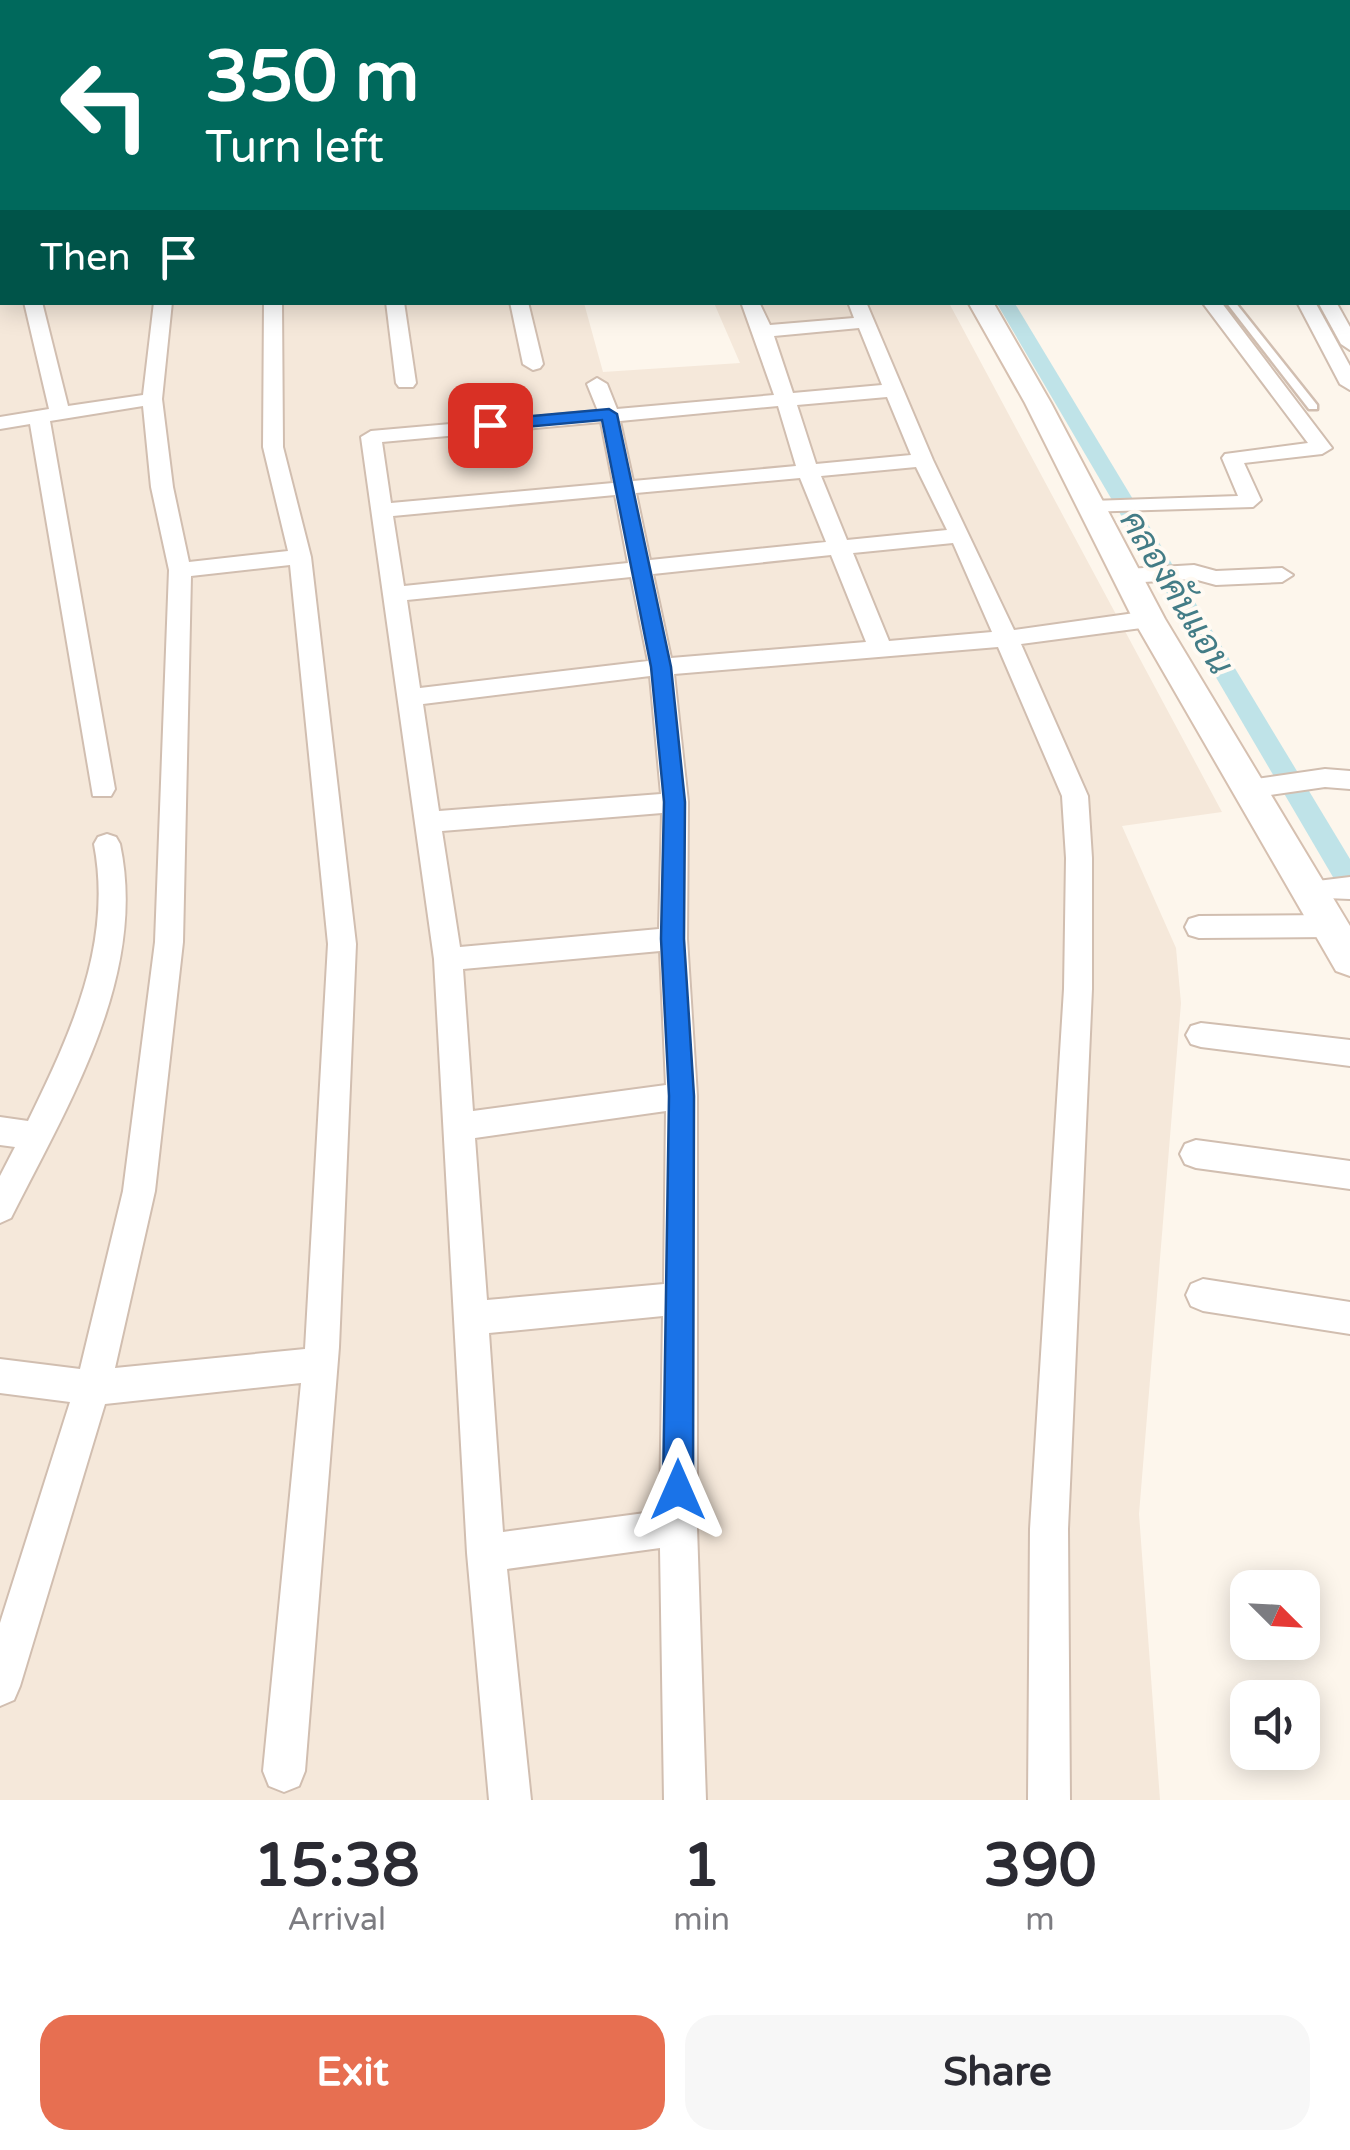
<!DOCTYPE html>
<meta charset="utf-8">
<style>
body{margin:0;font-family:"Varela Round",Sarabun,sans-serif;background:#f7f7f7;color:#2b2b33;height:100vh;display:flex;flex-direction:column;font-size:38px;white-space:nowrap}
*{box-sizing:border-box;margin:0}
p{font-size:32px;color:#7c7c81}
.icon{flex:none;width:55px;height:55px;fill:none;stroke:currentColor;stroke-width:2;stroke-linecap:round;stroke-linejoin:round}
.map{position:relative;height:1800px;overflow:hidden}
.sheet{display:flex;flex-direction:column;background:#fff;flex:1}
.sheet>*{flex:none}
.top-card{position:absolute;left:0px;top:0px;width:1350px;height:305px;box-shadow:0 5px 25px #0003;background:#00695c;color:#fff;overflow:hidden}
.needle{width:65px;rotate:114deg}
.fabs{position:absolute;left:1230px;top:1570px;display:grid;gap:20px}
.fabs a{display:grid;place-items:center;width:90px;height:90px;border-radius:20px;background:#fff;box-shadow:0 5px 25px #0003;font-size:50px}
.pin{position:absolute;display:grid;place-items:center;width:85px;height:85px;color:#fff;margin:-42px;border-radius:20px;box-shadow:0 5px 15px #0006}
.me{position:absolute;width:110px;margin:-55px;rotate:0deg;stroke-linejoin:round;filter:drop-shadow(0 0 8px #0008)}
.turn{display:flex;align-items:center;gap:35px;height:210px;padding:0 40px;font-size:45px}
.turn .icon{width:130px;height:130px;stroke-width:2.5}
.turn b{display:block;font-size:70px;line-height:85px}
.then{display:flex;align-items:center;height:95px;padding:0 40px;background:#0003;gap:20px;font-size:38px}
.eta{display:flex;justify-content:space-evenly;align-items:center;height:170px;text-align:center}
.eta b{font-size:60px;font-weight:700;line-height:70px}
.action{display:flex;gap:20px;margin-top:auto;padding:20px 40px}
.action a{flex:1;height:115px;border-radius:30px;background:#e76f51;color:#fff;font-size:40px;font-weight:700;line-height:115px;text-align:center}
.action a+a{background:#f7f7f7;color:#2b2b33}
.map>svg:first-child{display:block}
.residential{fill:#f5e8da}
.lines{fill:none;stroke-linecap:round;stroke-linejoin:round}
.canal{fill:#bfe3e8;fill-rule:evenodd}
.lane-casing{stroke:#d1beb0;stroke-width:5}
.street-casing{stroke:#d1beb0;stroke-width:4}
.secondary-casing{stroke:#d6c0b0;stroke-width:4}
.lane{fill:#fff;fill-rule:evenodd}
.street{fill:#fff;fill-rule:evenodd}
.secondary{fill:#fff;fill-rule:evenodd}
.route{fill:#1a73e8;stroke:#114b97;stroke-width:2.5}
.labels{text-anchor:middle;stroke-width:8;stroke-linejoin:round;paint-order:stroke}
.water-label{font-size:35px;font-style:italic;fill:#437c86;stroke:#fffaf3}
</style>
<div class="map">
<svg width="1350" height="1800" viewBox="0 0 1350 1800">
<rect width="100%" height="100%" fill="#fdf6ec"/>
<g class="residential">
<path d="M0,0H197L2,2V302L584,303L603,372L740,363L714,303H949L1222,812L1122,826L1176,948L1181,1003L1139,1514L1160,1800H0Z"/>
<path d="M373,0H787L788,2H373Z"/>
</g>
<g class="lines">
<g class="canal">
<path d="M822,0H836L837,2H824Z"/>
<path d="M996,302H1014L1350,859V892L1340,889Z"/>
</g>
<defs>
<path id="lane" d="M1226,302H1235L1317,405V409H1309Z"/>
<g id="street">
<path d="M175,0H189V2H176Z"/>
<path d="M419,0H433V2H420Z"/>
<path d="M522,0H536L537,2H524Z"/>
<path d="M585,0H599L600,2H587Z"/>
<path d="M713,0H727L728,2H715Z"/>
<path d="M944,0H958L959,2H946Z"/>
<path d="M1026,0H1040L1041,2H1028Z"/>
<path d="M0,121L2,122V135L0,134Z"/>
<path d="M2,185V195L0,196V186Z"/>
<path d="M24,302H42L68,406L143,395L154,302H172L162,399L173,487L189,562L288,551L263,447L264,302H282L283,447L311,557L356,944L339,1347L305,1771L299,1786L284,1792L269,1786L263,1771L301,1383L105,1404L20,1686L14,1700L0,1706V1623L70,1402L0,1393V1359L80,1369L123,1191L155,942L169,570L151,487L143,406L50,421L115,789L111,796H93L30,424L0,429V417L49,409ZM290,565L328,944L305,1349L115,1368L155,1191L183,942L191,576Z"/>
<path d="M386,302H404L416,383L413,387H399L396,383Z"/>
<path d="M510,302H528L543,364L540,368L533,370L523,364Z"/>
<path d="M741,302H759L770,325L854,318L848,302H866L933,460L1014,630L1149,611L1161,619L1149,627L1021,644L1088,796L1092,858V989L1068,1529L1070,1800H1028L1030,1529L1064,989L1066,858L1062,796L998,647L674,674L688,802L687,939L697,1096V1527L706,1800H664L660,1548L507,1569L531,1800H489L467,1553L434,959L361,437L371,431L598,411L587,384L597,378L607,384L617,409L774,395ZM859,328L882,385L793,393L774,336ZM887,397L911,455L816,464L797,405ZM778,406L796,466L633,481L620,421ZM601,422L613,483L391,503L382,442ZM916,467L947,530L847,540L821,476ZM800,478L826,542L650,560L636,493ZM615,495L628,563L404,586L393,516ZM953,543L992,632L889,641L853,553ZM831,555L866,642L671,658L653,574ZM631,577L648,661L420,688L407,600ZM650,676L661,794L439,811L423,704ZM662,813L659,929L460,947L442,831ZM660,951L666,1085L473,1111L463,969ZM666,1111L664,1284L487,1300L475,1138ZM663,1316L660,1511L503,1532L489,1333Z"/>
<path d="M1202,302H1221L1332,448L1322,454L1244,463L1261,500L1253,507L1083,512L1080,507L1091,501L1238,496L1222,458L1225,454L1308,443Z"/>
<path d="M1297,302H1315L1350,366V390L1340,384Z"/>
<path d="M1318,302H1336L1350,327V350L1341,344Z"/>
<path d="M1194,565L1216,571L1282,568L1293,575L1282,582L1216,585L1194,579L1127,583L1116,576L1127,569Z"/>
<path d="M1325,769L1350,771V789L1325,787L1249,798L1240,796L1236,789L1240,782L1249,780Z"/>
<path d="M107,834L116,837L120,844C148,975 68,1105 11,1218L0,1223V1176L15,1147L0,1145V1117L28,1121C71,1033 113,943 94,844L98,837Z"/>
<path d="M1350,877V899L1301,897L1297,890L1301,883Z"/>
<path d="M1331,915L1341,918L1345,926L1341,934L1331,937L1199,938L1189,935L1185,927L1189,919L1199,916Z"/>
<path d="M1201,1023L1350,1040V1066L1201,1047L1191,1044L1186,1035L1191,1026Z"/>
<path d="M1196,1140L1350,1161V1189L1196,1168L1185,1164L1180,1154L1185,1144Z"/>
<path d="M1203,1279L1350,1302V1334L1203,1311L1191,1306L1186,1295L1191,1284Z"/>
</g>
<g id="secondary">
<path d="M801,0H819L820,2H802Z"/>
<path d="M1174,0H1193L1194,2H1176Z"/>
<rect x="1348" y="218" width="2" height="14"/>
<path d="M968,302H993L1051,403L1165,619L1350,926V976L1336,971L1133,619L1025,403Z"/>
</g>
</defs>
<use href="#lane" class="lane-casing"/>
<use href="#street" class="street-casing"/>
<use href="#secondary" class="secondary-casing"/>
<use href="#lane" class="lane"/>
<use href="#street" class="street"/>
<use href="#secondary" class="secondary"/>
</g>
<path class="route" d="M609,409L617,414L671,667L685,802L684,939L694,1096L693,1490L689,1501L678,1505L668,1501L663,1490L669,1096L661,939L664,802L651,667L602,420L490,430L482,425L490,420Z"/>
<g class="labels">
<g class="water-label">
<text transform="translate(1177 592) rotate(59)" y="12">คลองคันแอน</text>
</g>
</g>
</svg>
<div class="fabs">
<a><svg class="needle" viewBox="-14 -14 28 28"><path d="M0-13l5 13h-10z" fill="#e53935"/><path d="M0 13l5-13h-10z" fill="#7c7c81"/></svg></a>
<a><svg class="icon" aria-label="sound" viewBox="0 0 24 24"><path d="M4 9h4l5-4v14l-5-4H4zM17 9q2 3 0 6"/></svg></a>
</div>
<div class="pin" style="left:490px;top:425px;background:#d93025"><svg class="icon" aria-label="arrive" viewBox="0 0 24 24"><path d="M6 21V4h12l-3 4 3 4H6"/></svg></div>
<svg class="me" style="left:678px;top:1490px" viewBox="-20 -20 40 40"><path d="M0-17L14 15 0 8-14 15z" fill="#1a73e8" stroke="#fff" stroke-width="4"/></svg>
<div class="top-card">
<div class="turn"><svg class="icon" aria-label="left" viewBox="0 0 24 24"><path d="M17 20v-9H6M10 6l-5 5 5 5"/></svg><div><b>350 m</b>Turn left</div></div>
<div class="then">Then<svg class="icon" aria-label="arrive" viewBox="0 0 24 24"><path d="M6 21V4h12l-3 4 3 4H6"/></svg></div>
</div>
</div>
<section class="sheet">
<div class="eta">
<div><b>15:38</b><p>Arrival</p></div>
<div><b>1</b><p>min</p></div>
<div><b>390</b><p>m</p></div>
</div>
<div class="action"><a>Exit</a><a>Share</a></div>
</section>
